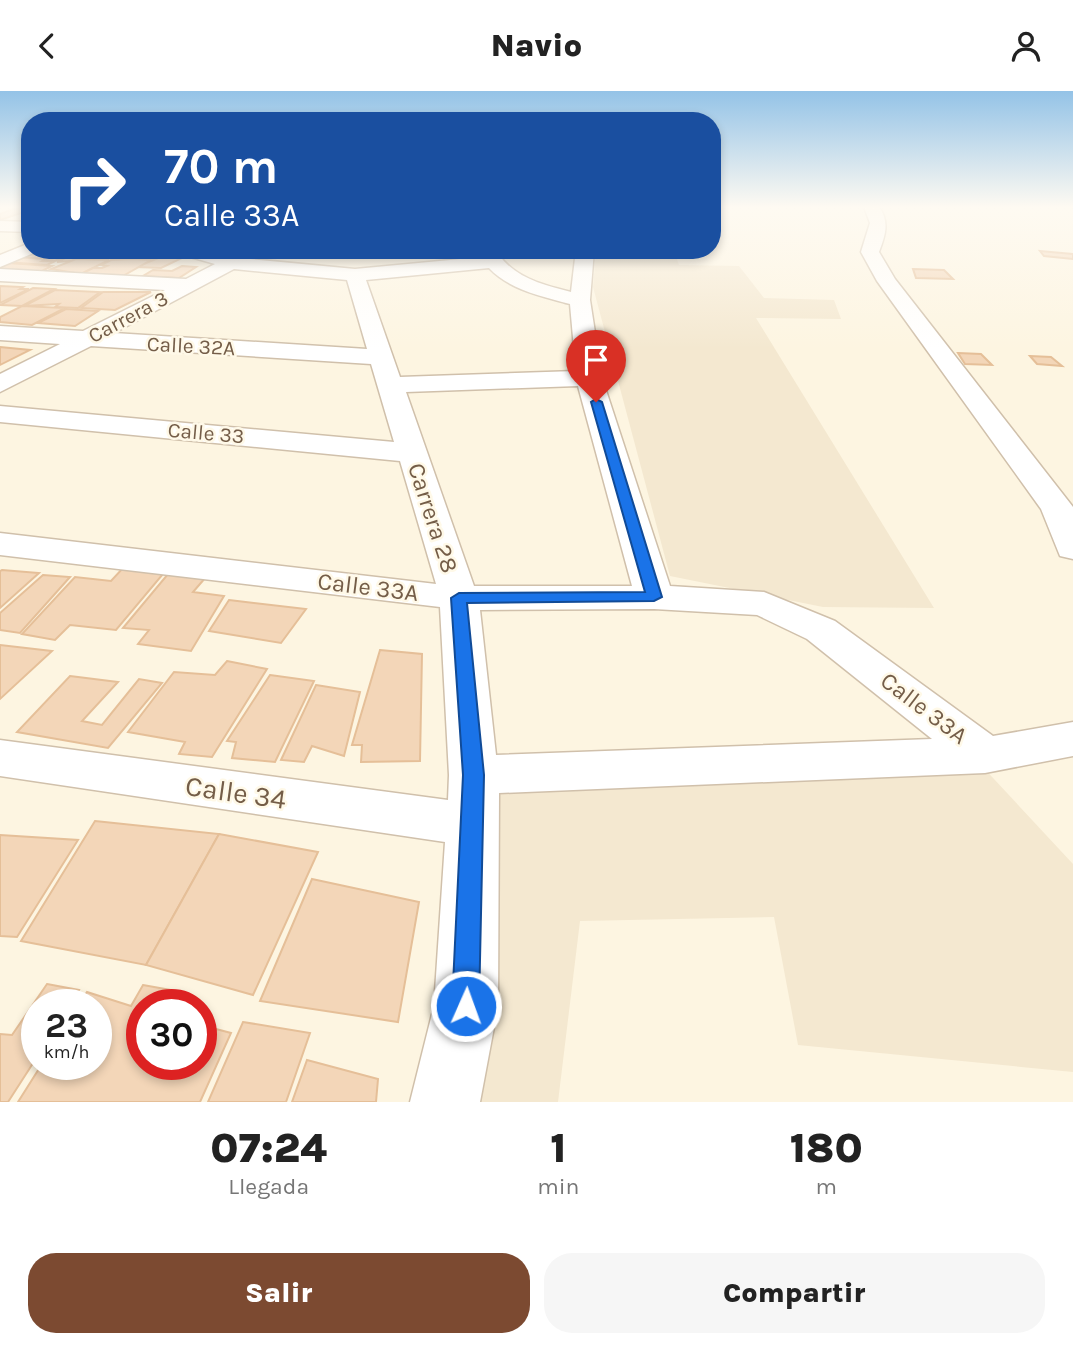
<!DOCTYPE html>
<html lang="es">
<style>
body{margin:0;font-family:Karla,sans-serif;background:#f6f6f6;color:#222;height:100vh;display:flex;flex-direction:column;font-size:26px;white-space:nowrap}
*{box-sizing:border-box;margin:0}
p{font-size:23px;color:#767676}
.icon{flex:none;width:38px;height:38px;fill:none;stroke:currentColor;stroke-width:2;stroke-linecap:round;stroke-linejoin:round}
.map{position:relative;height:1011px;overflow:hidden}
.sheet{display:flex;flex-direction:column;background:#fff;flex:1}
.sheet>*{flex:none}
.top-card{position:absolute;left:21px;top:21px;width:700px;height:147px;border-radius:28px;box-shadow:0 4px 10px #0003;background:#1a4fa0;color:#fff;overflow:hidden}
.speed{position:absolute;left:21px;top:898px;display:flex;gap:14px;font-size:35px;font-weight:700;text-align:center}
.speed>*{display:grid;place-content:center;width:91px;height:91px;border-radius:50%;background:#fff;box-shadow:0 4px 10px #0003;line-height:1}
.speed small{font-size:18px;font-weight:400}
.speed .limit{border:10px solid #d22;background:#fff;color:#111}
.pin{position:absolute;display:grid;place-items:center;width:60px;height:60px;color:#fff;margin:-72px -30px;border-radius:50% 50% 50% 0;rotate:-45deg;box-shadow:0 0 7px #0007}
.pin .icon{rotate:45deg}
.me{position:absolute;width:77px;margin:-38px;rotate:2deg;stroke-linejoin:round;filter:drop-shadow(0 0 5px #0008)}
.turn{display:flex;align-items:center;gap:24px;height:147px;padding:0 28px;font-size:32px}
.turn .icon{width:91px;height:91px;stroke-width:2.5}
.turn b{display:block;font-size:49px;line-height:60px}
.eta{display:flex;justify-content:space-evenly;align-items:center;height:119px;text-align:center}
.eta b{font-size:42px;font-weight:800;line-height:49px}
.button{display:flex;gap:14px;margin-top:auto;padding:14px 28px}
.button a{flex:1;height:80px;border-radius:28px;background:#7c4a31;color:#fff;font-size:28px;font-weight:800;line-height:80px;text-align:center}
.button a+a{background:#f6f6f6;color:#222}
header{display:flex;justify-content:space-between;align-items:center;height:91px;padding:0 28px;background:#fff;font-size:32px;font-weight:800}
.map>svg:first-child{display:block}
.residential{fill:#f4e8d0}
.building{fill:#f3d6b8;stroke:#e5bf98;stroke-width:2}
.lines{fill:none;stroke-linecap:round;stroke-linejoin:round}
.street-casing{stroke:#d0c0ab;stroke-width:3}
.secondary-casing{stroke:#d3c0a8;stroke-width:3}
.street{fill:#fff;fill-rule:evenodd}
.secondary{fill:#fff;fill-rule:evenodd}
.route{fill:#1a73e8;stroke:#114b97;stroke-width:2}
.labels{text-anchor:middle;stroke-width:5;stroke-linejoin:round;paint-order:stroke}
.far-street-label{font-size:21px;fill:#745d48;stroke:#fff9e8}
.street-label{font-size:24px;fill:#745d48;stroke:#fff9e8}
.near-street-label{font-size:28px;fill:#745d48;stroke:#fff9e8}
</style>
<header><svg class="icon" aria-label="back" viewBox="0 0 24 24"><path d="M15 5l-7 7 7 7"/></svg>Navio<svg class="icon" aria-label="person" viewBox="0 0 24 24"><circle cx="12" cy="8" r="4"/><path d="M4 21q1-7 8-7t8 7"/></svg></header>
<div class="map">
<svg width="1073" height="1011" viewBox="0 0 1073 1011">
<rect width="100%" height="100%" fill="#fdf5e1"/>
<g class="residential">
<path d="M596,159H674L679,174L739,175L764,207L834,209L841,228L756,227L934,517L823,516L670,485L593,196Z"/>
<path d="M980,673L1073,773V981L798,954L774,826L580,830L558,1011H478L498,701Z"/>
</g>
<g class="building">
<path d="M18,116H30V119L0,129V123Z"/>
<path d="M32,159H79L55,170L17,166Z"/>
<path d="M82,159H114L96,168L57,171Z"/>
<path d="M116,159H131L147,161L131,168L99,167Z"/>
<path d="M1040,160L1073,163V168L1044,165Z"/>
<path d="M166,164L182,167L161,177L136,176Z"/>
<path d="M17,166L45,168L42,170H55L47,174L5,171Z"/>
<path d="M76,168L109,169L81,183L51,178Z"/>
<path d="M133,168L151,169L121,186L81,183L93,177H102L107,175L101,174L111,169Z"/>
<path d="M8,172L52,175L38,182L0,181V175Z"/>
<path d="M182,175L196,176L179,187L143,185L153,179L172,180Z"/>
<path d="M913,178L944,179L953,188L916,187Z"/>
<path d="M0,195L23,196L20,198H29L0,212Z"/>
<path d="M33,197L54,198L22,215L0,214Z"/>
<path d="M55,199L100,201L78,217L55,216L59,213L24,215Z"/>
<path d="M103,201H151L115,219L81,217Z"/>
<path d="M22,215L65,217L32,234L0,231V226Z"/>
<path d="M66,218L98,220L75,235L38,232Z"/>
<path d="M0,256L30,259L0,274Z"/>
<path d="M958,262L981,263L992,274L965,273Z"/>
<path d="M1030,265L1051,266L1062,275L1037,273Z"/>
<path d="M123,477L163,483L116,539L70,534L55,549L22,543L75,486L111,490Z"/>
<path d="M2,479L39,482L0,517V480Z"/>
<path d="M168,483L206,486L193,501L224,505L191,560L138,553L149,539L123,537Z"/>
<path d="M43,484L70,486L20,542L0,539V522Z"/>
<path d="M229,509L306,518L281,552L209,540Z"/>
<path d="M0,554L52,560L0,608Z"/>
<path d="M380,559L422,563L420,670L361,671L362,654H352Z"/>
<path d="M227,570L267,578L212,666L179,663L185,651L128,641L174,581L215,584Z"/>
<path d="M270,584L314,590L275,671L232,667L236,651L227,650Z"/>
<path d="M70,585L118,591L82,630L102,634L139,588L162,592L108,657L17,641Z"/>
<path d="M316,594L360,601L344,665L312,655L304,671L281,669Z"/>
<path d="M95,730L219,743L146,874L21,850Z"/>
<path d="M219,743L318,761L253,904L146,874Z"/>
<path d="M0,744L78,749L17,846L0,845Z"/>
<path d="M312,788L419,811L398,931L260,910Z"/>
<path d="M47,893L79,899L70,914H37V966L8,1011H0V943L12,944Z"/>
<path d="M143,894L182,901L175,914H142V973H201V934L231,942L200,1011H18L42,973H96V914H79L87,901L131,915Z"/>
<path d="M243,931L310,942L286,1011H208Z"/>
<path d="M307,969L378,988L376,1011H292Z"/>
</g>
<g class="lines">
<defs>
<g id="street">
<path d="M864,116H879C890,131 885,145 879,161L895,188L1073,416V468L1060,465L1041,418L877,190L861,161L870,132Z"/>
<path d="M177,159H206L229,166L243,161L249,162L250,168L355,178L482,166L478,159H496C511,186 543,194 571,201L576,159H594L590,209L602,287L670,495L764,501L835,530L993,645L1073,631V665L985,682L499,702L498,915L480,1011H410L434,915L445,751L0,685V649L448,709L449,684L440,516L0,464V442L436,493L400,370L0,331V315L394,351L371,273L91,255L0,301V283L60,253L0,249V235L83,240L165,199L0,190V178L186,188L215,173L180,163ZM489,177C510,199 541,205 570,213L576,280L400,286L366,189ZM234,178L347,189L367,258L114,242ZM578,295L632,495H474L406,301ZM654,518L757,524L807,548L932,648L496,664L480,519Z"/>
</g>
<g id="secondary">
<path d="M0,130L30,131V141L0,140Z"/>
<path d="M30,152V159L36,161L0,176V164Z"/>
</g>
</defs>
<use href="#street" class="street-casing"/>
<use href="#secondary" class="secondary-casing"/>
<use href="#street" class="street"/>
<use href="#secondary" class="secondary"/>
</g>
<linearGradient id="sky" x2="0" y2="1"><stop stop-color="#94c3e7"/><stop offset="0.45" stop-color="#fefaf2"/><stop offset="1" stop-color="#fefaf2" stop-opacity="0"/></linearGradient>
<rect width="1073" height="258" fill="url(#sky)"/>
<path class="route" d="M596,308L602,311L662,506L654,510L467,512L484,684L479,915L475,924L466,928L456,924L452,915L463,684L451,507L459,502L645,501L591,311Z"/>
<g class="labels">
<g class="far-street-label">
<text transform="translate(128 226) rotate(-28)" y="7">Carrera 3</text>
<text transform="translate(191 255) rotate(3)" y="7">Calle 32A</text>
<text transform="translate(206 342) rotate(5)" y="7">Calle 33</text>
</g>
<g class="street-label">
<text transform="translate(433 427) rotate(72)" y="8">Carrera 28</text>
<text transform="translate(368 496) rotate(7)" y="8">Calle 33A</text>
<text transform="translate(924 617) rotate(37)" y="8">Calle 33A</text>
</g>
<g class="near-street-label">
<text transform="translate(236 701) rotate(8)" y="10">Calle 34</text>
</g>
</g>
</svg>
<div class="speed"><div>23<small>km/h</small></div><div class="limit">30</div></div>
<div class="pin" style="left:596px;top:311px;background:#d93025"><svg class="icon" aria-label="arrive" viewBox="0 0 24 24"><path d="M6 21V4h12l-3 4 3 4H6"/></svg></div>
<svg class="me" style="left:466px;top:915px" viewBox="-20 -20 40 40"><circle r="17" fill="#1a73e8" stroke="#fff" stroke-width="3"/><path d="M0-11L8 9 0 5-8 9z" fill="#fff"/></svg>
<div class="top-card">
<div class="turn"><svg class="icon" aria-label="right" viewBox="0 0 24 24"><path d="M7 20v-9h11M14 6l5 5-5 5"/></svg><div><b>70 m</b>Calle 33A</div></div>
</div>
</div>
<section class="sheet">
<div class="eta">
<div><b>07:24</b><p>Llegada</p></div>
<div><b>1</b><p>min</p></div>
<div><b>180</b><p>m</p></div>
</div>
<div class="button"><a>Salir</a><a>Compartir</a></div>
</section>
